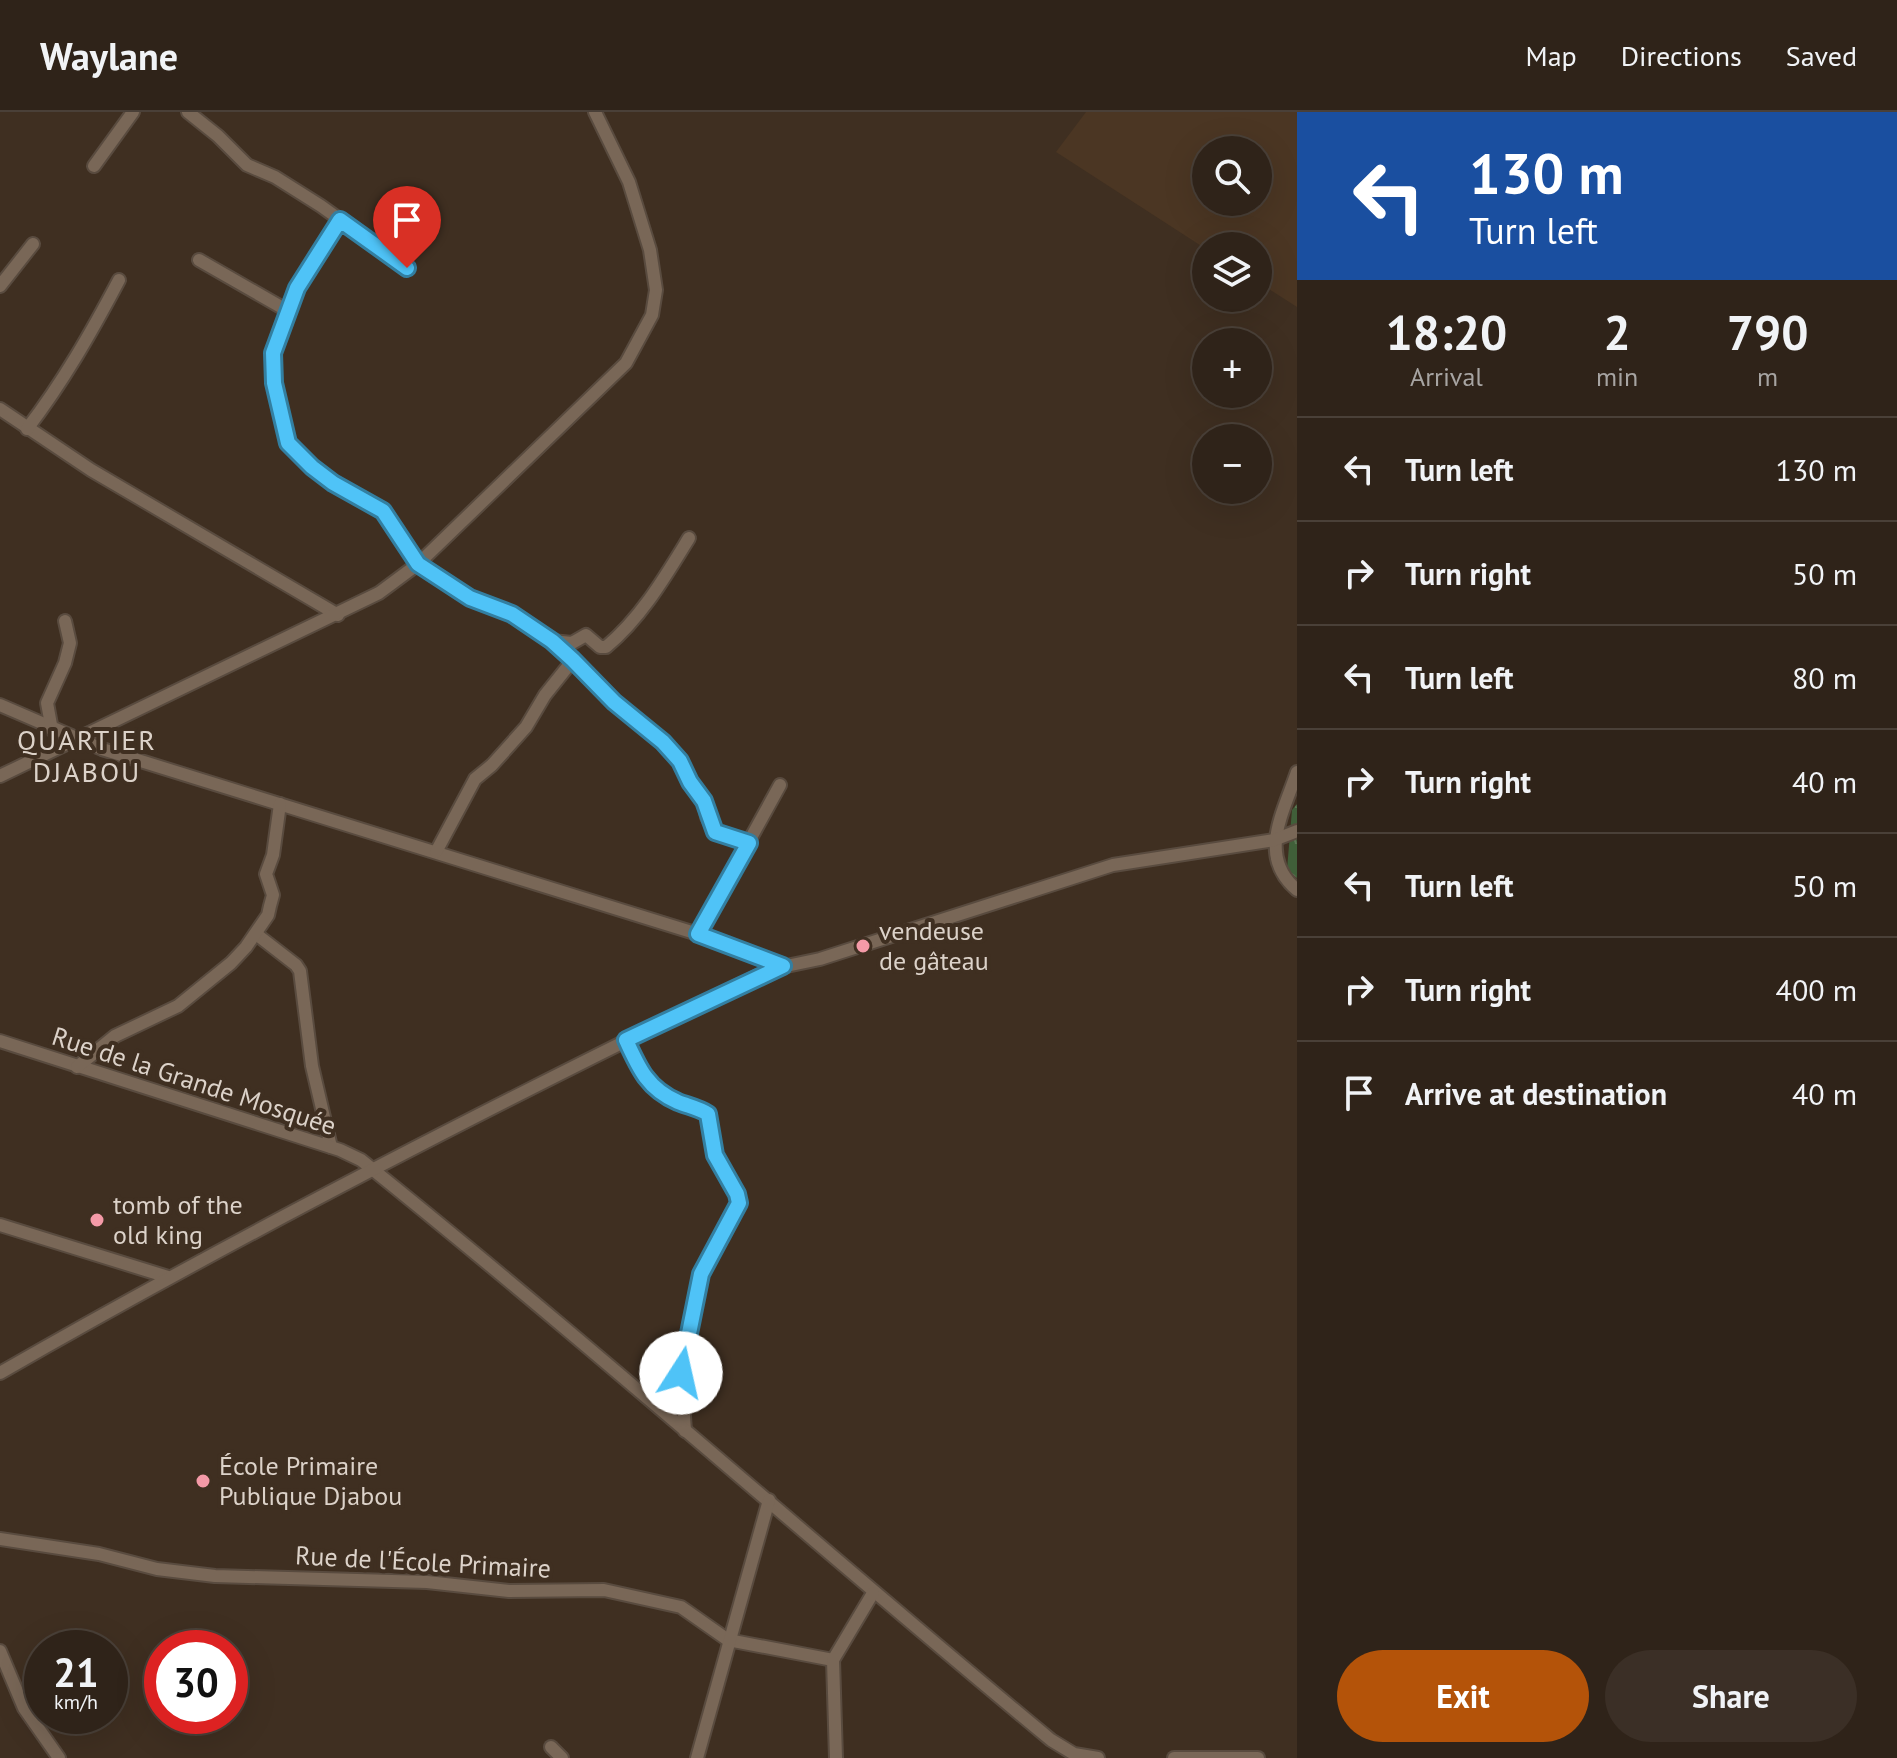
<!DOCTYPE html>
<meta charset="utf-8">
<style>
body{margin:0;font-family:"PT Sans",sans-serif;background:#3b2f26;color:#f1f3f6;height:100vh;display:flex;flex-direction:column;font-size:30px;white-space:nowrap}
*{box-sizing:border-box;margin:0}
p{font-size:26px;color:#a7a4a2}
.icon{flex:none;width:44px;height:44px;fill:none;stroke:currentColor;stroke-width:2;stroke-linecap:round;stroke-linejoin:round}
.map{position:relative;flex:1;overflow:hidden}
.details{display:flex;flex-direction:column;background:#2f2319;width:600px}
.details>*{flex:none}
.banner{background:#1a4fa0;color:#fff;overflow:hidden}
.buttons{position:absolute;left:1192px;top:24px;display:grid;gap:16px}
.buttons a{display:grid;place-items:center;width:80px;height:80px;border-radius:50%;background:#2f2319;box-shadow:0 8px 32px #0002,0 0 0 2px #4a4038;font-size:40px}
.speed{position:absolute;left:24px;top:1518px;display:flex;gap:16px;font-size:40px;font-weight:700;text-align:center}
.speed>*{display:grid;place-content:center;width:104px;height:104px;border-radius:50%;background:#2f2319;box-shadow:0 8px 32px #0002,0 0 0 2px #4a4038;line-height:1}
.speed small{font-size:20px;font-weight:400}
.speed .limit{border:12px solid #d22;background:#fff;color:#111}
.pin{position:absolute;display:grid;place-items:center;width:68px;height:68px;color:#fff;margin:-82px -34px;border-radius:50% 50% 50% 0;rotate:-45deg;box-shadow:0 0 8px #0007}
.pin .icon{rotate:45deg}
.me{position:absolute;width:88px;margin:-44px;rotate:10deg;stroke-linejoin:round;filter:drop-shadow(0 0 6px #0008)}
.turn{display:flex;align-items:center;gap:28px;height:168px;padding:0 40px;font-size:36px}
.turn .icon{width:104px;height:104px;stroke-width:2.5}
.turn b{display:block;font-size:56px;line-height:68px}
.eta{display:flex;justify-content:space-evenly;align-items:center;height:136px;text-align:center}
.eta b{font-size:48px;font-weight:800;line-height:56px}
.action{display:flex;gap:16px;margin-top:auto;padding:16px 40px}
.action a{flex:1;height:92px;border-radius:48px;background:#b45309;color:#fff;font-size:32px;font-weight:800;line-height:92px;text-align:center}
.action a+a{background:#3b2f26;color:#f1f3f6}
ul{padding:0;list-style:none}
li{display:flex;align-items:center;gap:24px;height:104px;padding:0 40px;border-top:2px solid #4a4038}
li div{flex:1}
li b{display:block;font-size:30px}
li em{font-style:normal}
header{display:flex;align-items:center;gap:48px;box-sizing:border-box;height:112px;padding:0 40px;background:#2f2319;border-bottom:2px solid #4a4038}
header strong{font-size:38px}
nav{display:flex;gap:44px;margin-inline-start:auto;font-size:28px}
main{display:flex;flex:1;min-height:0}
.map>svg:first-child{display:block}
.built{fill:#4b3623;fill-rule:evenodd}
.forest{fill:url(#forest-crowns)}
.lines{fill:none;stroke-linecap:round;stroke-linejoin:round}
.minor-casing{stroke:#594b3f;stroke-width:16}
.minor{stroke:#796757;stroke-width:12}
.route-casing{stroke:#337fa1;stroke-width:20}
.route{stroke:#4fc3f7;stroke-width:14}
.poi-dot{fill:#f49aa7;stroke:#3f2f21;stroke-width:3}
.labels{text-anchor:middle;stroke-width:8;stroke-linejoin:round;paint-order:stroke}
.poi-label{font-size:26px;fill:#dcd2c9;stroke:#3f2f21;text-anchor:start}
.street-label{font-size:26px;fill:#dcd2c9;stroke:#3f2f21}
.neighbourhood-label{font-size:28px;letter-spacing:2px;fill:#dcd2c9;stroke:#3f2f21}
</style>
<header>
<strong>Waylane</strong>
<nav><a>Map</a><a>Directions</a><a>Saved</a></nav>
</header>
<main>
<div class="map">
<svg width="1297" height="1646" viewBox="0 0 1297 1646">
<defs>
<pattern id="forest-crowns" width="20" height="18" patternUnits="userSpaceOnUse" patternTransform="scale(2)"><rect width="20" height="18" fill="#405f39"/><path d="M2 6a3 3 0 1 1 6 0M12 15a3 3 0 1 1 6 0" fill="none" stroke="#5b7554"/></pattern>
</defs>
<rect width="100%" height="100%" fill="#3f2f21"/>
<path class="built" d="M1086,0H1297V195L1258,170V134H1206V137L1056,40ZM1206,38H1258V90H1206Z"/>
<path class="forest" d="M1297,692V766L1287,758L1292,698Z"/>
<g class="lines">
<defs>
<g id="minor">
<path d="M188,0L218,24L247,53L275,65L321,94L407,156"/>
<path d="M94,54L133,0"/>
<path d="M340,108L297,176L273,241L274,271L288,331L312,355L333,371L383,399L418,452L470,486L512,502L552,529L573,548L614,590L663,630L680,649L690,670L704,689L707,705L715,720L749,731"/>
<path d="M199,148L288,199"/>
<path d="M0,174L33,132"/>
<path d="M0,297L91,358L338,503"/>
<path d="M27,317C63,270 91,221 119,168"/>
<path d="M552,529L572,531L586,523L600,535H606C641,506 665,465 689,426"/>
<path d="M0,593L102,637L698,822L783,854"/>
<path d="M52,618L47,591L65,551L70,531L65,509"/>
<path d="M1297,660C1283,702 1257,744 1297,778"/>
<path d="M0,664L379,481L418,452L626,251L652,203L656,178L650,138L629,70L595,0"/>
<path d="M436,740L475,667L492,653L526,615L545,583L573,548"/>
<path d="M256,822L296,853L300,859L312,954L331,1035"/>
<path d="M698,822L780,673"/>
<path d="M626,928C639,957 648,977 678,990C688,994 699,996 708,1002L715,1043L737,1082L739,1091L701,1162L681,1261L685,1319"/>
<path d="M0,929L340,1038L361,1048C595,1236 820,1437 1051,1628L1074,1642L1098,1646"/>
<path d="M77,955L115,924L178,894L231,851L246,835L268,803L270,794L273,783L266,762L273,743L280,692"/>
<path d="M0,1113L168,1165"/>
<path d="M0,1261C252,1116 511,984 772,857L820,847L1113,753L1274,728L1297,719"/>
<path d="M0,1427L99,1442L157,1457L215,1464L427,1470L509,1479L604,1478L681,1495L728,1528L833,1548"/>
<path d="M0,1539L24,1596L59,1646"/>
<path d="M551,1635L562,1646"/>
<path d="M697,1646L769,1388"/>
<path d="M836,1646L833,1548L873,1481"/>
<path d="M1174,1646H1258"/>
</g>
</defs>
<use href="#minor" class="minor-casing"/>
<use href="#minor" class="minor"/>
</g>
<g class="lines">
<defs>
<path id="route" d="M407,156L340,108L297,176L273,241L274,271L288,331L312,355L333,371L383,399L418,452L470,486L512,502L552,529L573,548L614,590L663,630L680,649L690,670L704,689L715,720L749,731L698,822L783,854L626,928C639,957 648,977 678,990C688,994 699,996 708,1002L715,1043L737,1082L739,1091L701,1162L681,1261"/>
</defs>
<use href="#route" class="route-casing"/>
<use href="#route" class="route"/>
</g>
<g class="poi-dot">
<circle cx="863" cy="834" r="8"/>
<circle cx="97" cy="1108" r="8"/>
<circle cx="203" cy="1369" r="8"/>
</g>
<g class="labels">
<g class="poi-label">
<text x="879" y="828">vendeuse<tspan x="879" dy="30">de gâteau</tspan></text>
<text x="113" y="1102">tomb of the<tspan x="113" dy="30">old king</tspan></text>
<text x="219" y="1363">École Primaire<tspan x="219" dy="30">Publique Djabou</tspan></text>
</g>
<g class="street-label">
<text transform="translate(194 969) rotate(18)" y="9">Rue de la Grande Mosquée</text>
<text transform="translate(423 1450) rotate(3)" y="9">Rue de l'École Primaire</text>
</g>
<g class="neighbourhood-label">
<text x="87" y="638">QUARTIER<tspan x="87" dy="32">DJABOU</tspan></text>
</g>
</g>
</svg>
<div class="buttons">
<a><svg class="icon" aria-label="search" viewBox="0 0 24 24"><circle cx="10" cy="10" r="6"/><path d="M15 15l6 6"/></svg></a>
<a><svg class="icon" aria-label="layers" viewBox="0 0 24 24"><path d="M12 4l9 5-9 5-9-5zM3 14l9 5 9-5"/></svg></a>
<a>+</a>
<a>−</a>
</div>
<div class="speed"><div>21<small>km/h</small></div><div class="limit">30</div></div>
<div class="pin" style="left:407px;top:156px;background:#d93025"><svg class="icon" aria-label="arrive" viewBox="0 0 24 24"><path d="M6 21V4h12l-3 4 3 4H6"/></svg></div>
<svg class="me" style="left:681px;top:1261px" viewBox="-20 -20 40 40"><circle r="19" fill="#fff"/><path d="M0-13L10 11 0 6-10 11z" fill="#4fc3f7"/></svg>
</div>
<section class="details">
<div class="banner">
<div class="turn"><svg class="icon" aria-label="left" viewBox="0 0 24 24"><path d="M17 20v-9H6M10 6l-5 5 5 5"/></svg><div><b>130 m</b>Turn left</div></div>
</div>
<div class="eta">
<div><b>18:20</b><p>Arrival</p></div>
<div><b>2</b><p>min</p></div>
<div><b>790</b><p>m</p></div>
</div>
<ul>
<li><svg class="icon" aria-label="left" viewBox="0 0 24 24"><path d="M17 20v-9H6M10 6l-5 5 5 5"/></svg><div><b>Turn left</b></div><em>130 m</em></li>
<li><svg class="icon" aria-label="right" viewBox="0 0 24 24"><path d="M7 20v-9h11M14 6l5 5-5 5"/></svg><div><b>Turn right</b></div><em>50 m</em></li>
<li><svg class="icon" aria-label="left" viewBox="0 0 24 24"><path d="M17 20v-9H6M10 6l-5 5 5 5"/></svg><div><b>Turn left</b></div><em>80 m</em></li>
<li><svg class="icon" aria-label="right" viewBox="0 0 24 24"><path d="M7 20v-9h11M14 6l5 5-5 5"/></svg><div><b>Turn right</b></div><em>40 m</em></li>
<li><svg class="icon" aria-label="left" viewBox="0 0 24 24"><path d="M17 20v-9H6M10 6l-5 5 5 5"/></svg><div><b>Turn left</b></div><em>50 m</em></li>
<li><svg class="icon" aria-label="right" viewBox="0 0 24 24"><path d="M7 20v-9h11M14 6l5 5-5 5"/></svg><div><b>Turn right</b></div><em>400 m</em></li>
<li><svg class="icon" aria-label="arrive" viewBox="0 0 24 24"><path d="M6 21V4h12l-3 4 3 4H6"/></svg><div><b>Arrive at destination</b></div><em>40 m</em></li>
</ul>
<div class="action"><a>Exit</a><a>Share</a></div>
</section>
</main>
